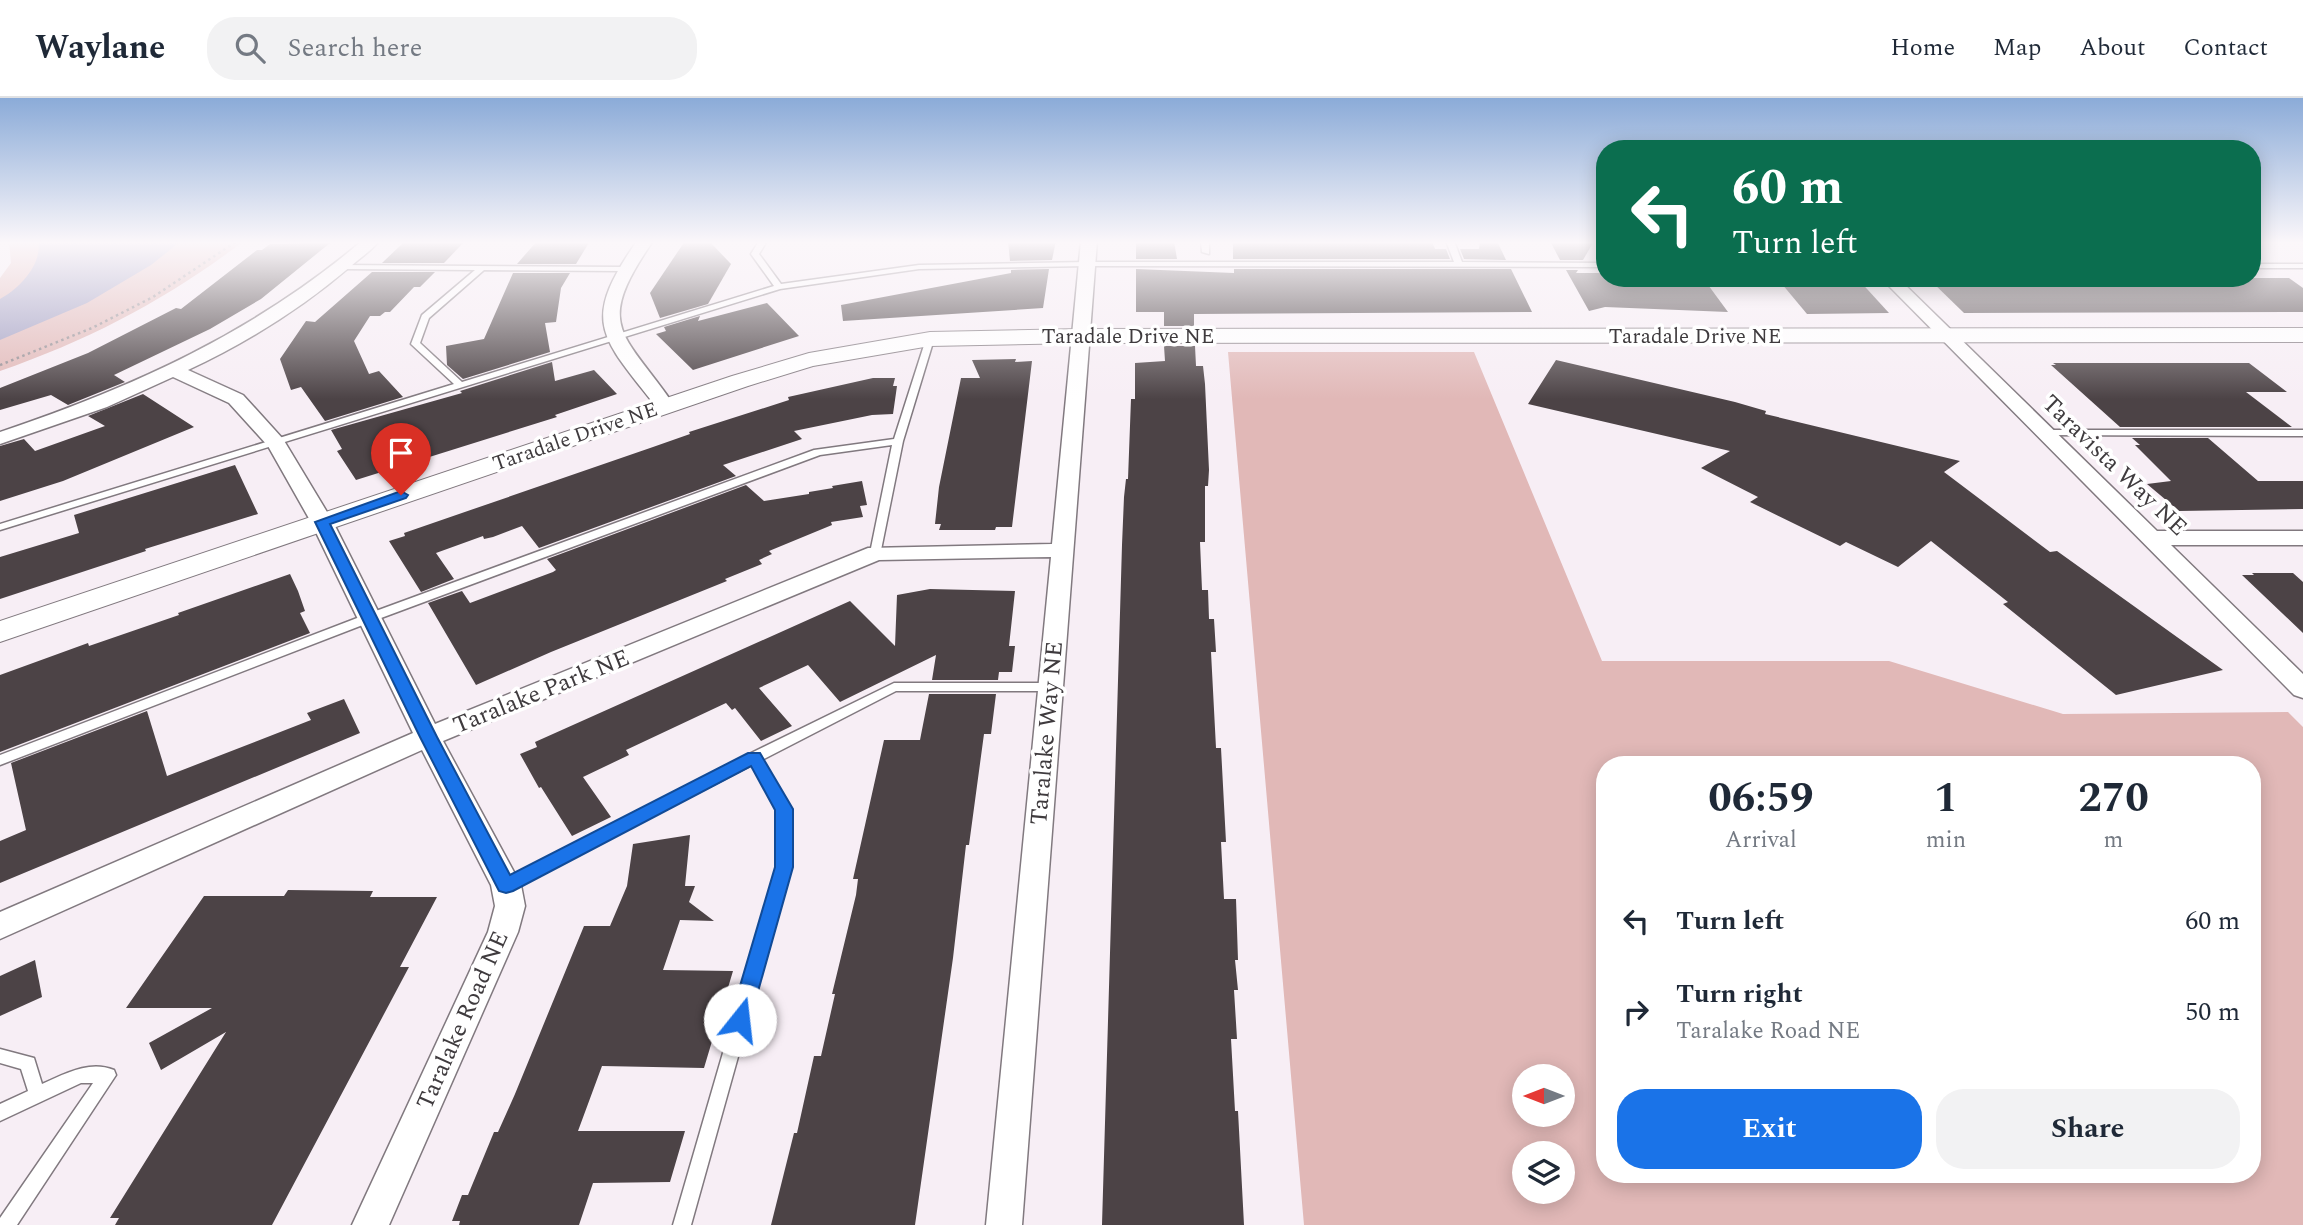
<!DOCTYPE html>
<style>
body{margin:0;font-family:Spectral,serif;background:#f2f2f3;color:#1f2937;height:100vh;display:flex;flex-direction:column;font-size:26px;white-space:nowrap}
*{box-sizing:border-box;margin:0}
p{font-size:23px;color:#747a83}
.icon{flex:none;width:38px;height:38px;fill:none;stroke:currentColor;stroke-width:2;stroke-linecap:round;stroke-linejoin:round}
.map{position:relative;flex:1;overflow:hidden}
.panel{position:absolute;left:1596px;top:658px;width:665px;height:427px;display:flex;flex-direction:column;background:#fff;border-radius:28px;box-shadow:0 4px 18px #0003}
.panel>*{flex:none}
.banner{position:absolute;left:1596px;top:42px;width:665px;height:147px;border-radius:28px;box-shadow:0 4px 18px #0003;background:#0b6e4f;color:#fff;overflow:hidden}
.needle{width:46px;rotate:270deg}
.buttons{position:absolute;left:1512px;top:966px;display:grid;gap:14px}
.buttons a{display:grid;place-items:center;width:63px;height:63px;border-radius:50%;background:#fff;box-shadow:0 4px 18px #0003;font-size:35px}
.pin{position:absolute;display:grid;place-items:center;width:60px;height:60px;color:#fff;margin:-72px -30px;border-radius:50% 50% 50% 0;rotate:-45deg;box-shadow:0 0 7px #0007}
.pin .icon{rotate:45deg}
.me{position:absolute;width:77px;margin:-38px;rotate:16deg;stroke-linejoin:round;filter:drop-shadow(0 0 5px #0008)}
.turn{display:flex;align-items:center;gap:24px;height:147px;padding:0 21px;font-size:32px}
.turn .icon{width:91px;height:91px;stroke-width:2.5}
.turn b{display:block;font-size:49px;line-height:60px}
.eta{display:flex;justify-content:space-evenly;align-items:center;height:119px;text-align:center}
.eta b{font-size:42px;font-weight:700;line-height:49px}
.primary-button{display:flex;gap:14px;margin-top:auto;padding:14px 21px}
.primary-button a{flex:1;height:80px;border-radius:28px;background:#1a73e8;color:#fff;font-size:28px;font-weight:700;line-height:80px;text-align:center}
.primary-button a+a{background:#f2f2f3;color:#1f2937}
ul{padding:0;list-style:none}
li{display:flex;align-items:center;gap:21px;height:91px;padding:0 21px}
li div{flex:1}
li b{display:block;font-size:26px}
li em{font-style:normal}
header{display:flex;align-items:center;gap:42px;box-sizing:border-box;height:98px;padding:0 35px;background:#fff;border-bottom:2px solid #e0e1e3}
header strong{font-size:33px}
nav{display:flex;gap:38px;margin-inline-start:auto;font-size:24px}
.search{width:490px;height:63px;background:#f2f2f3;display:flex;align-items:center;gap:18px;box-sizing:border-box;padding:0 24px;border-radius:28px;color:#747a83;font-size:26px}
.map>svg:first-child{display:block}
.green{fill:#e1b8b7;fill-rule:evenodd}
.water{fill:#9f9dc1}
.building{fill:#4c4346}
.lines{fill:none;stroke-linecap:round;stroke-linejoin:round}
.service-casing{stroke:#81797f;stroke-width:3}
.minor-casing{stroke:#81797f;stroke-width:3}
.tertiary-casing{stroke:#81797f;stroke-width:2}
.path{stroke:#928c91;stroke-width:2.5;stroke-dasharray:2.5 3.5;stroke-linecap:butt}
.service{fill:#fff;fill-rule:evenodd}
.minor{fill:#fff;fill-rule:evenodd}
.tertiary{fill:#fff;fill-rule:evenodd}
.route{fill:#1a73e8;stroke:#114b97;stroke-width:2}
.labels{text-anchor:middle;stroke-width:7;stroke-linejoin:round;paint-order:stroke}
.far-street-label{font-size:21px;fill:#3f3b3e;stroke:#fff}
.street-label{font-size:24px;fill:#3f3b3e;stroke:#fff}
</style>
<header>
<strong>Waylane</strong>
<div class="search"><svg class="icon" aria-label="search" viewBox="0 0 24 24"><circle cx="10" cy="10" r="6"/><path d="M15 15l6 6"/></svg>Search here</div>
<nav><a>Home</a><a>Map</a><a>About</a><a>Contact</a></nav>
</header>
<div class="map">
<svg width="2303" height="1127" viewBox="0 0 2303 1127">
<rect width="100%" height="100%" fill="#f7eef5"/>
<g class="green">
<path d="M9,143H244C167,201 92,241 0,273V180L11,165Z"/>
<path d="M1228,254H1474L1602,563H1889L2063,616L2288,614L2303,629V1127H1304ZM1605,667H2252V1076H1605ZM1563,978V1017H1524V978ZM1524,1055H1563V1094H1524Z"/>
</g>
<path class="water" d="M38,143H181L151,167L87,205L0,242V201C19,191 43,166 38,143Z"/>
<g class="building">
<path d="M405,143H465L444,165H382Z"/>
<path d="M537,143H590L576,166H517Z"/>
<path d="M685,143H709L731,166L708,206L660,220L650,195Z"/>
<path d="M1008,143H1056L1052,162L1010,163Z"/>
<path d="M1136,143H1174L1177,161H1136Z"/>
<path d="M1233,143H1432L1435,151H1446L1450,161H1233Z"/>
<path d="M1480,143H1497L1506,162L1464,161L1460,151H1479Z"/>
<path d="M1550,143H1594L1583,162H1560Z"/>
<path d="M330,145L261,201L210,231L114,277L125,284L68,307L51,297L0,312V290L88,255L176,210L181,211L257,152H262L270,146Z"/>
<path d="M1049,171L1043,210L843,223L841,207L1011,175V172Z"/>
<path d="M1136,171L1234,175V171H1511L1532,214L1194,216V228H1164V214H1136Z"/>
<path d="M1566,172H1578L1576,175H1605V180H1703L1728,214L1605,209L1589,213Z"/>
<path d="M372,174H435L420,189H414L390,214H385L380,218H370L354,243L369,276L379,273L403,299L325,323L301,289L291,292L280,261L306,223L315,224Z"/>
<path d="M513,175H570L561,190L556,224L545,225L550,254L463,281L447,267L446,248L484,241Z"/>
<path d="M1777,180H1857L1889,215L1807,216Z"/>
<path d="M1928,180H2289L2303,190V214L1964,215Z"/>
<path d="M767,205L799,238L693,272L656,236L666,233L664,229L700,218L698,223Z"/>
<path d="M1164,248H1195L1196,268H1203L1205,286L1209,372L1208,388H1205V444H1200L1202,492H1208L1209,521H1214L1216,554H1211L1216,650H1221L1226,744H1221L1224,801H1236L1238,862H1235L1238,892H1234L1237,941H1231L1235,1013H1238L1244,1127H1102L1122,447L1124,399L1126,381H1128L1131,301H1135V265L1165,263Z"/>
<path d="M1016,261L1015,264L1032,263L1012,429H996L995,432H939L941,426H935L939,389L961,280H980L972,262Z"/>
<path d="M1556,262L1735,304L1766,313L1765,316L1960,363L1944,374L2050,454L2057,453L2223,572L2116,597L2003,506L2008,504L1931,443L1898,469L1846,444L1840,448L1750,404L1758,399L1701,370L1730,353L1528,306Z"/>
<path d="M552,264L555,283L594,272L617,296L555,317L557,319L356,382L337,353L342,351L331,332L462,295L460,293Z"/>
<path d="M2053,265H2249L2287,294H2246L2292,329H2120L2051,267H2056Z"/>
<path d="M873,280H895L893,288H897L893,316L872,317L794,333L802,341L723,367L736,378L539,450L522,428L493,439L484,441L483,438L436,455L454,481L421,494L389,443L405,438L404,435L653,349L690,336L689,334L789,302L788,299Z"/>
<path d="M143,296L194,329L63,383L0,403V348L24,341L35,353L105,328L88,318Z"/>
<path d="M2132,340H2208L2258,383H2303V411L2179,413L2147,386L2171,383L2135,347H2140Z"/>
<path d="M235,367L258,416L145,451L146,453L0,501V459L79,435L74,417Z"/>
<path d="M862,383L867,407L860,408L863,419L831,424L832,427L769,453L772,456L759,462L762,466L725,481L727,483L551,554L476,587L428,505L462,493L470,505L553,474L556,472L547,461L746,387L764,403L809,396V394L833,390L832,388Z"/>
<path d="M2252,475H2293L2303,484V535L2242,477H2254Z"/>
<path d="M290,476L298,493L305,513L300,515L310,535L0,654V577L88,545L89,548L179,517L178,515Z"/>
<path d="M930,491L1015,493L1009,548H1015L1012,574H999L998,582H932L936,557L840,604L808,567L759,590L792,628L761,643L735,610L732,612L726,605L626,652L629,657L583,679L611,719L572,738L541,689L539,690L520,656L537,649L535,644L850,503L895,548L897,497Z"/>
<path d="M929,596H996L991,636H984L969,747H966L953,860L915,1127H771L794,1035H797L814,958H821L835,896H832L856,797L858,781H853L884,642H920Z"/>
<path d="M344,601L360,635L0,785V743L26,732L11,665L147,613L167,678L311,622L307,615Z"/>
<path d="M690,737L685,788H695L689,804L714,823L680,822L663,872L733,873L704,970L602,968L578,1033H685L670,1084L593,1085L579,1127H459L460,1123H452L462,1097H468L494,1034H498L515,996L584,828H610L627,788L633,746Z"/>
<path d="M288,792L373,793L370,799H437L400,869H409L272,1127H115L119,1120H110L226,934L161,972L149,945L212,910H126L204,798H284Z"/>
<path d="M35,862L42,899L0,918V878Z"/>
</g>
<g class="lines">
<defs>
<g id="service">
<path d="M759,143H767L759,156L781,186L919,167L1087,164H1454L1446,143H1454L1462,164L1605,165V169L1087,168L919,171L780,191L0,432V426L454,286L411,246L422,217L475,172L343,171H340V167L624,169L628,171L624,173L484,172L429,220L420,245L462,284L774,188L751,156Z"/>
<path d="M1201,143H1209V156L1202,154Z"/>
<rect x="2252" y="166" width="51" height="4"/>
<path d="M930,238L934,241L903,343L880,457L876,458L870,455L892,347L820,357L373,523L0,667V657L365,517L814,352L894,341L926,241Z"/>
<path d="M2044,332H2303V338L2041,337L2039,335Z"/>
<path d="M894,585H1051L1057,589L1051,593H896L762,662L791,711V769L691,1127H673L777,769V711L752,667L511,791L506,793L501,791L499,787L501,783L749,656Z"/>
<path d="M0,951L34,960L42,986C65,976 89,962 114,972L116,977L17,1127H0V1120L93,985H81L0,1023V1006L28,993L21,971L0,965Z"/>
</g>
<g id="minor">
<path d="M362,143H379C371,153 360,160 351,168C302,210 246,245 188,272L243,297L283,341L333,424L435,626L868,450L1052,446L1081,143H1097L1022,1127H986L1051,459L879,462L443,643L521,787L525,808L518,834L389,1127H352L488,834L495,808L491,787L422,652L0,841V814L413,635L311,424L268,348L229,305L173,279L107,309L0,346V334C134,289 253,235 362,143Z"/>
<path d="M637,143H653C593,230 623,233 674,307L665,313L658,311C602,239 579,226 637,143Z"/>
<path d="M1881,180H1898L2157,433H2303V447H2171L2303,576V600L2294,597Z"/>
</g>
<path id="tertiary" d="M2303,230V244L1081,245L930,248L813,268L748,288L0,544V523L732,278L809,255L930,234L1081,231Z"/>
</defs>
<use href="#service" class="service-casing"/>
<use href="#minor" class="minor-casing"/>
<use href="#tertiary" class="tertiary-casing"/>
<path class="path" d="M0,267L92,230L153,199L237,143"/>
<use href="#service" class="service"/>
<use href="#minor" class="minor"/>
<use href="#tertiary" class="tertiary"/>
</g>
<linearGradient id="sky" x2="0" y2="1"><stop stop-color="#8babd8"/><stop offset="0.48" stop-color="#fbf7fa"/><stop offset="1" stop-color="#fbf7fa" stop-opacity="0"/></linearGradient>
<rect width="2303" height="301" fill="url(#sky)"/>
<path class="route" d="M401,393L408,397L406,400L330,426L437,639L510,777L748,655H760L793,711V769L748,929L740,932L733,929L730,922L775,769V712L751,668L513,793L506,795L499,793L420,639L315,424Z"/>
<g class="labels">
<g class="far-street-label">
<text x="1128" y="245">Taradale Drive NE</text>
<text x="1695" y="245">Taradale Drive NE</text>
<text transform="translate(575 338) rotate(-19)" y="7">Taradale Drive NE</text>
</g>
<g class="street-label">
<text transform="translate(2115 367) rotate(44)" y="8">Taravista Way NE</text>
<text transform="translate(541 593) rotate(-22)" y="8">Taralake Park NE</text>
<text transform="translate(1046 635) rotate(-85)" y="8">Taralake Way NE</text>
<text transform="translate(462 922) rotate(-66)" y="8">Taralake Road NE</text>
</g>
</g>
</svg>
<div class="buttons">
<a><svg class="needle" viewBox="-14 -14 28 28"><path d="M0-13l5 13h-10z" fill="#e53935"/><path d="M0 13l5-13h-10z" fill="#747a83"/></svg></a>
<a><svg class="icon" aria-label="layers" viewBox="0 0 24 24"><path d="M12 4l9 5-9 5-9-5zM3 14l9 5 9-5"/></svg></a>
</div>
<div class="pin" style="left:401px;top:397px;background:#d93025"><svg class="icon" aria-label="arrive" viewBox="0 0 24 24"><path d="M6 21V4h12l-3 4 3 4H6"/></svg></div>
<svg class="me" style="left:740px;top:922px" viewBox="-20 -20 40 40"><circle r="19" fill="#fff"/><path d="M0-13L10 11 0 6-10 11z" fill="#1a73e8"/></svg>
<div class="banner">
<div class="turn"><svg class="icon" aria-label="left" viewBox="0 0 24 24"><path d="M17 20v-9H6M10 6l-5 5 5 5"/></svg><div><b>60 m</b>Turn left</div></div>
</div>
<section class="panel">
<div class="eta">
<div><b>06:59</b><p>Arrival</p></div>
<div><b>1</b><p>min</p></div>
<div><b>270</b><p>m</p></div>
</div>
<ul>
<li><svg class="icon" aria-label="left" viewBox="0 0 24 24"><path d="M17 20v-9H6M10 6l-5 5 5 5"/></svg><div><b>Turn left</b></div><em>60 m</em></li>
<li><svg class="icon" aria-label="right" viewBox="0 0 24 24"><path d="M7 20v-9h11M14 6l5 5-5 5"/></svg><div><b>Turn right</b><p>Taralake Road NE</p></div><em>50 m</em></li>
</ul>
<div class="primary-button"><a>Exit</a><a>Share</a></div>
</section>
</div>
